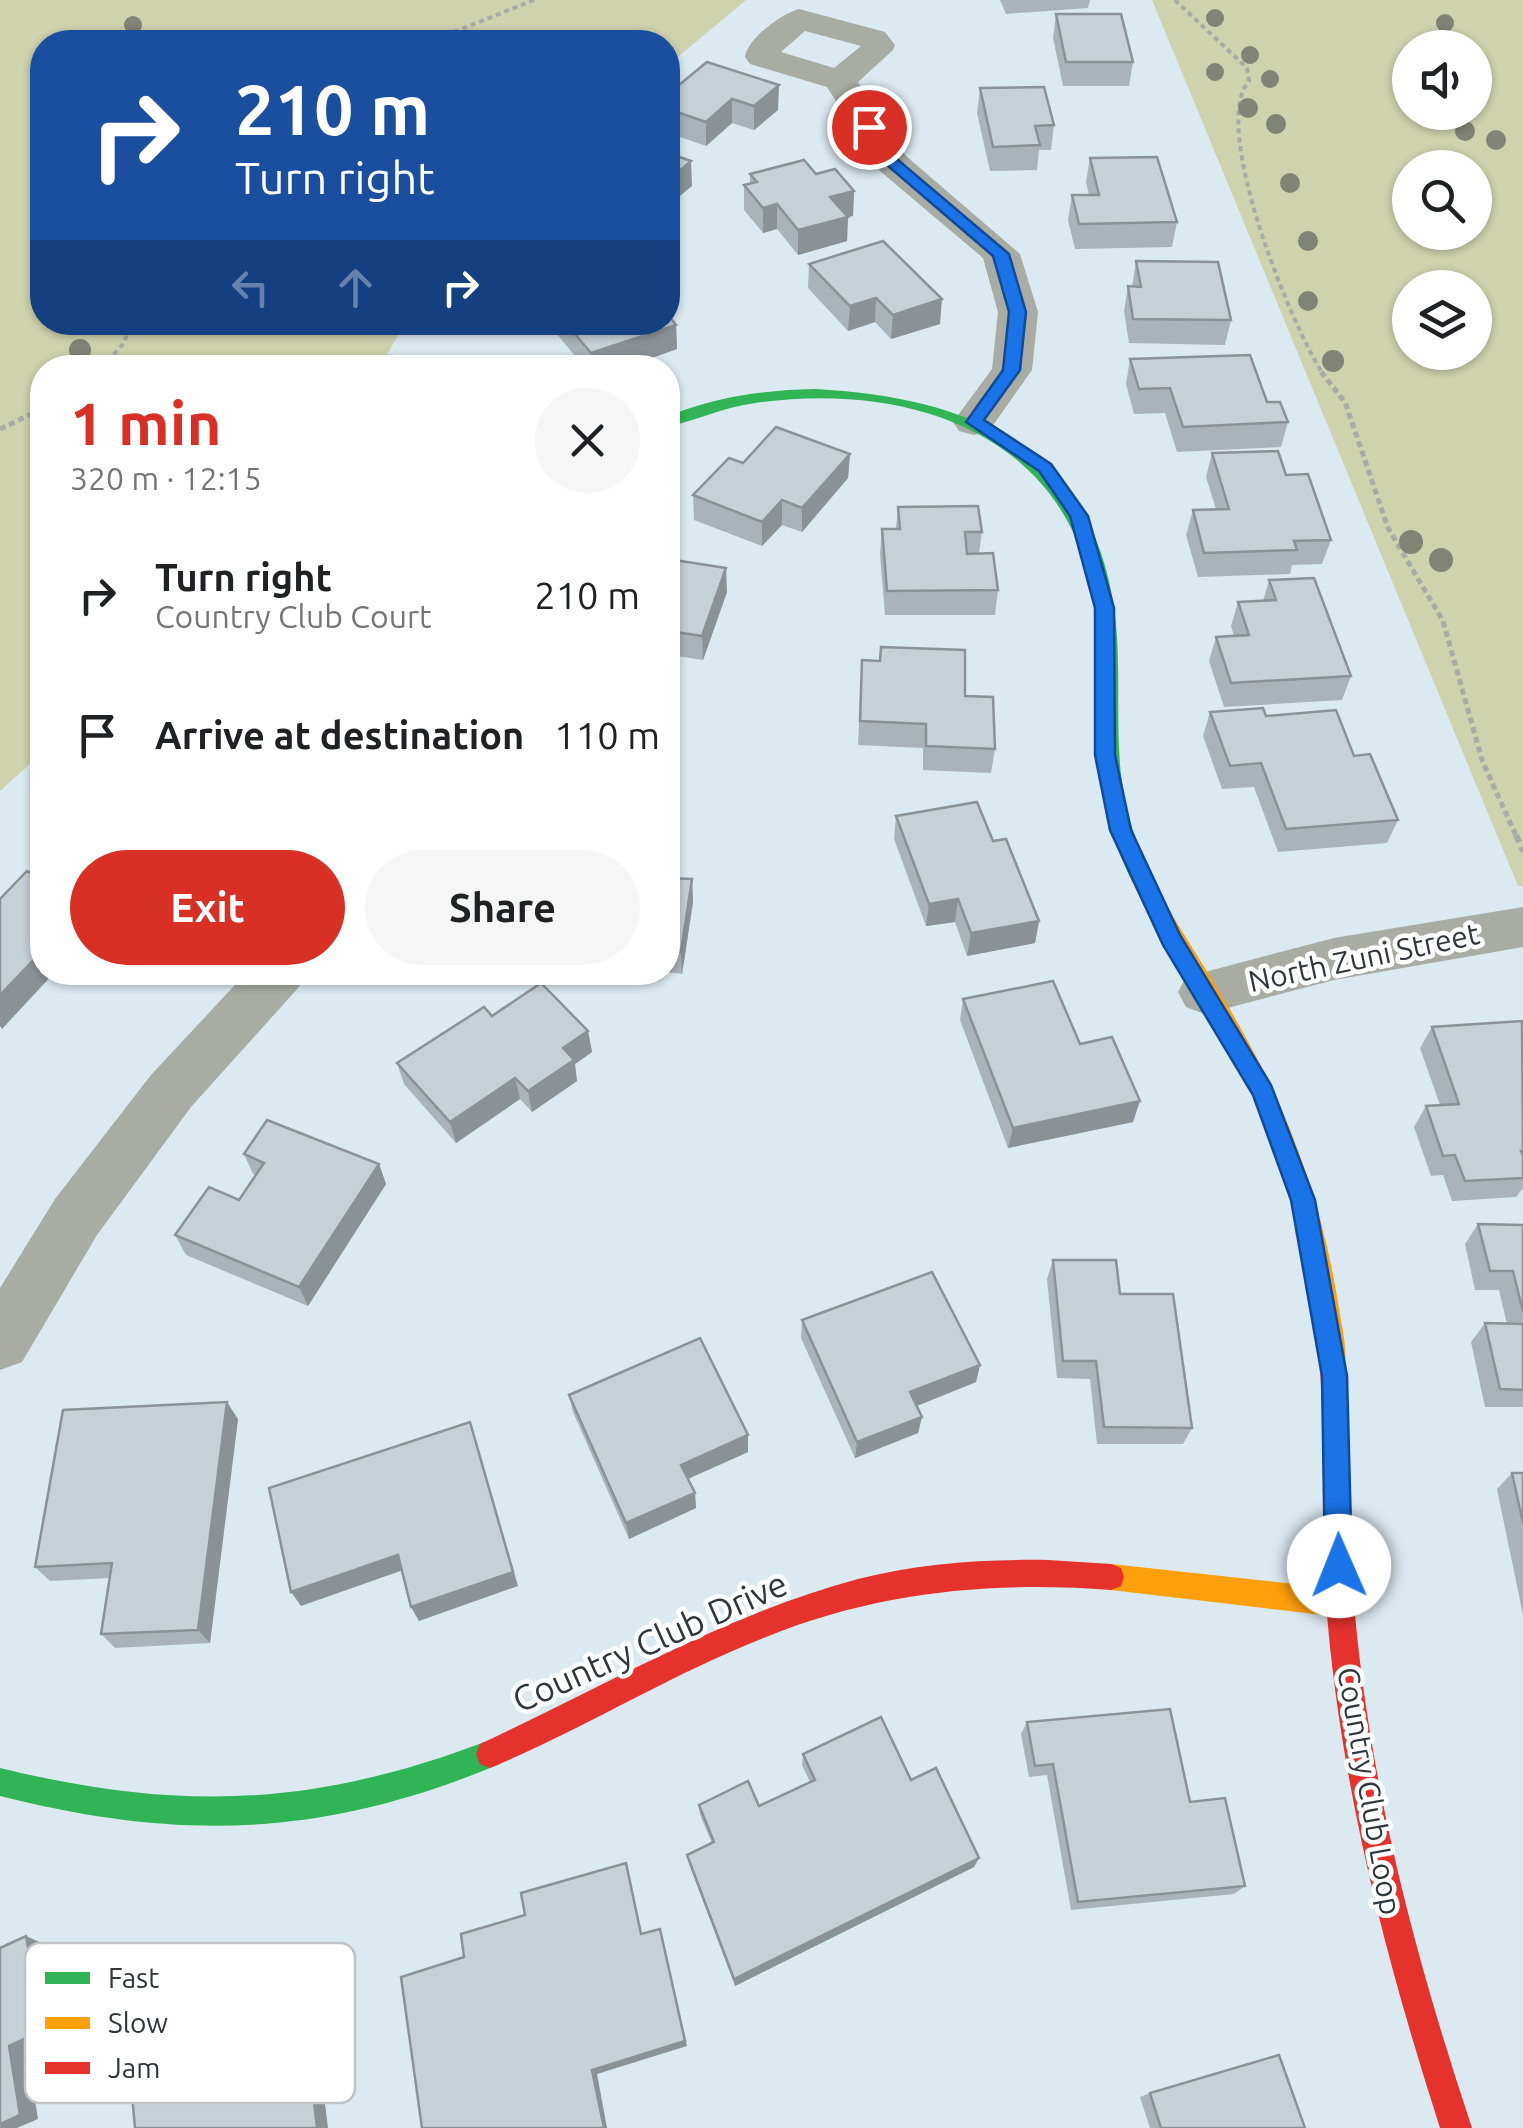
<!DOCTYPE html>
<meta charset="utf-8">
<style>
body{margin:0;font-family:Ubuntu,sans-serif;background:#f6f6f6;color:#202124;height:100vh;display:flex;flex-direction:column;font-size:38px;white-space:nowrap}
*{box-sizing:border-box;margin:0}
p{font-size:32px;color:#757577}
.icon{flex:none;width:55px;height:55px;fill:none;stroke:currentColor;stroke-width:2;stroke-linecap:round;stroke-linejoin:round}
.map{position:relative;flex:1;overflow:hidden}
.details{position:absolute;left:30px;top:355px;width:650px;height:630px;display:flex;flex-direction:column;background:#fff;border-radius:40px;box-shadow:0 2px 8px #0004}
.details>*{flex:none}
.top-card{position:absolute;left:30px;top:30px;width:650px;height:305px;border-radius:40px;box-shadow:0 2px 8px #0004;background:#1a4fa0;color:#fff;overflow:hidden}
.fabs{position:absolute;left:1392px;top:30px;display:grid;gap:20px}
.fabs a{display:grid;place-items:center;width:100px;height:100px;border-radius:50%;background:#fff;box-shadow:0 2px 8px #0004;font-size:50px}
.pin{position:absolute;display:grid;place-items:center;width:85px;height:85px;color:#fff;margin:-42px;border:5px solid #fff;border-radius:50%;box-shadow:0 2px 10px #0007}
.me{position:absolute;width:110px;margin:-55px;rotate:359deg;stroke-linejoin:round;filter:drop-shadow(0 0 8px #0008)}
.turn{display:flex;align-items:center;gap:35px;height:210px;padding:0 40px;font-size:45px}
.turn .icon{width:130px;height:130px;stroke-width:2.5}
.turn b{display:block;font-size:70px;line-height:85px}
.lanes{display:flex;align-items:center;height:95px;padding:0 40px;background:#0003;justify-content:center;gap:50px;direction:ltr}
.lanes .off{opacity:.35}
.round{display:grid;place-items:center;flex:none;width:105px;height:105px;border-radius:52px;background:#f6f6f6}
.headline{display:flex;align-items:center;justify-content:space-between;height:170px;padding:0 40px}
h1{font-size:60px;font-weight:700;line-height:75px;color:#d93025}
.primary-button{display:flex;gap:20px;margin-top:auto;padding:20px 40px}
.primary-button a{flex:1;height:115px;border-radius:60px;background:#d93025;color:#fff;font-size:40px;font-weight:700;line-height:115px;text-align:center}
.primary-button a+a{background:#f6f6f6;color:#202124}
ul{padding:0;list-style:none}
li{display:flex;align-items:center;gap:30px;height:140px;padding:0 40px}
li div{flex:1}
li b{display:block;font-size:38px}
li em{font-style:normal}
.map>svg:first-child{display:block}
.green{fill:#ced2ad;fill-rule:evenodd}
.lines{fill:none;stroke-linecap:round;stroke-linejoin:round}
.path-far2{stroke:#a6aca6;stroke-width:4;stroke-dasharray:5 4;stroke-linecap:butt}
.path-far1{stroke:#a6aca6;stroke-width:5;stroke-dasharray:6 4;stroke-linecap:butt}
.path{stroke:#a6aca6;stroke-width:6;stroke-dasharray:8 5;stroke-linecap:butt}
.street{fill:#a8aca3;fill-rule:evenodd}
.fast{fill:#30b455;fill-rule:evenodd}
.slow{fill:#ff9f0a;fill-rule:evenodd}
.jam{fill:#e5322d;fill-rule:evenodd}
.tree{fill:#808474}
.wall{fill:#aab3b9}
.shaded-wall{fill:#8b9296}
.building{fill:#c6d0d7;stroke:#8b9296;stroke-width:2.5}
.route{fill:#1a73e8;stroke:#114b97;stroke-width:2.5}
.labels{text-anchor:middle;stroke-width:9;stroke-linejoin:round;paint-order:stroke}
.street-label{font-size:30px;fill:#2e373d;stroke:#fff}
.near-street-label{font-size:35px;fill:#2e373d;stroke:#fff}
.key{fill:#fff;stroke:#c0c3c5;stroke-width:2.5}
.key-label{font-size:28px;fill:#2e373d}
</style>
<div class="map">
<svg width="1523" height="2128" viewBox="0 0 1523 2128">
<rect width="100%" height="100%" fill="#dbe9f1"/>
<g class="green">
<path d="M0,0H746L668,65V42H42V322L405,323L380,367L42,368V753L0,791Z"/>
<path d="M1152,0H1523V886H1518ZM1410,48H1475V112H1410ZM1410,168H1475V232H1410ZM1410,288H1475V352H1410Z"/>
</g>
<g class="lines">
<g class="path-far2">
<path d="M1175,0L1247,68L1249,81C1209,126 1292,327 1323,374"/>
<path d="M429,42L534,0"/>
<path d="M102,368L123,344L133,322"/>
</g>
<g class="path-far1">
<path d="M1321,372L1345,402L1388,528L1443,621L1482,760L1517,838"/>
<path d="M0,429L42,409"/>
</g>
<path class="path" d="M1516,835L1523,851"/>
<g class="street">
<path d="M799,9L885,32L895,45L893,50L858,82L906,156L1020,254L1038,312L1032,370L989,431L974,435L959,431L953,422L992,369L998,312L983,258L880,171L827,87L750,64L745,57C747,39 781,14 799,9ZM805,31L861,46L834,68L781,52Z"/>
<path d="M1523,907V947L1334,980L1205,1014L1186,1007L1178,992L1186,977L1334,938Z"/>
<path d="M247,972H306L299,987L191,1107L97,1235L22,1362L0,1370V1288L55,1199L151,1075Z"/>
</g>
<g class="fast">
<path d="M815,389C963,397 1091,444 1114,608C1122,663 1115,720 1121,775C1125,811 1137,844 1150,877L1147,883H1133C1087,794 1108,701 1095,607C1071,434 910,381 755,403C724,407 697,420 668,427V416C716,397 763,390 815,389Z"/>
<path d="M490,1740L500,1744L504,1754L500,1764C325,1837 183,1842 0,1796V1768C181,1812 315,1807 490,1740Z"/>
</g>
<g class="slow">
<path d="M1140,869L1147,871C1180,932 1220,988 1252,1049C1296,1130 1325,1217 1339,1309C1342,1328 1350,1358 1342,1376L1333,1380L1324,1376L1320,1368C1311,1261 1287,1157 1236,1062C1203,999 1161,941 1130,877Z"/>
<path d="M1111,1564L1340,1589L1350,1593L1354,1603L1350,1613L1340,1617L1111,1590L1101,1586L1098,1577L1101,1568Z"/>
</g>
<g class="jam">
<path d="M1333,1356L1342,1360L1346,1368C1351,1446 1347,1525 1354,1603C1369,1783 1415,1957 1472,2128H1440C1385,1957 1340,1783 1326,1603C1321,1525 1325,1446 1320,1368L1324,1360Z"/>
<path d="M1048,1560L1111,1564L1121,1568L1124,1577L1121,1586L1111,1590C992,1581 877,1592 766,1637C671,1674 584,1729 490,1768L480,1764L476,1754L480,1744C605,1686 724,1615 858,1579C920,1563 984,1559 1048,1560Z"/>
</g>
</g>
<g class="tree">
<circle cx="1215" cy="18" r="9"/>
<circle cx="1445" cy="23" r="9"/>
<circle cx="133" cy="25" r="9"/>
<circle cx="1250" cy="55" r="9"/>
<circle cx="1215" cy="72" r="9"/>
<circle cx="1270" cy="79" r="9"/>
<circle cx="1248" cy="108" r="10"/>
<circle cx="1276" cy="124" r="10"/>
<circle cx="1465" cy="131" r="10"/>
<circle cx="1496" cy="140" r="10"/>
<circle cx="1290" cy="183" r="10"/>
<circle cx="1308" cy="241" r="10"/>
<circle cx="1308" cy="301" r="10"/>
<circle cx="80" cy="350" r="11"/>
<circle cx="1333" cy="361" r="11"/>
<circle cx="1411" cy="542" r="12"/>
<circle cx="1441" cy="560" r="12"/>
</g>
<g class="wall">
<path d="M1000,0H1090L1088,8L1006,14Z"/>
<path d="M1056,14L1133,62L1129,86H1063L1053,38Z"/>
<path d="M707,62L778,110L754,130L732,123L706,146L668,133V94Z"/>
<path d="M980,88L1054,125L1051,150H1039L1037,170L990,171L977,113Z"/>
<path d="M1090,158L1177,222L1172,247L1075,249L1068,220L1072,195H1089L1086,182Z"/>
<path d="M750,174L854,191L853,216L848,217L847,241L798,255L777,229L763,233L744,210V185L750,184Z"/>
<path d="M1136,261L1231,320L1225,345L1129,343L1124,311L1128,286L1132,287Z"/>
<path d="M809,264L940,324L891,339L875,322L848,331L808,288Z"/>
<path d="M547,322H668L676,325L677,349L623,368H585Z"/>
<path d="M1130,359L1288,422L1281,447L1177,452L1165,413L1134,414L1126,384Z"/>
<path d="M1212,453L1286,475L1331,540L1322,564L1292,565L1290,574L1198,577L1186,535L1193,510L1216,509L1206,477Z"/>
<path d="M850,454L848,478L802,532L782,525L762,546L694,520L693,495L743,463Z"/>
<path d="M898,507L982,532L979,553L998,590L995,615H885L880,554L882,529H896Z"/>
<path d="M668,559L727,592L703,660L676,656Z"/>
<path d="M1269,580L1351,676L1342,700L1224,707L1209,661L1216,637L1234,636L1231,626L1238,602L1263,601Z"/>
<path d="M862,660L965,696L995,749L991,773L923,770V748L858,745Z"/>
<path d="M1210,712L1266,716L1354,756L1398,820L1387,843L1278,852L1254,787L1222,789L1203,736Z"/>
<path d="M896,816L993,841L1039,921L1035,943L967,956L955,922L926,926L894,839Z"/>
<path d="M668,878L692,879L693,902L682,974L666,972Z"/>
<path d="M543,972H634L633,983L543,975Z"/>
<path d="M963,999L1080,1044L1133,1122L1008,1148L960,1020Z"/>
<path d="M492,1016L588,1031L592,1052L575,1064L577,1081L532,1112L520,1099L456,1143L404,1084L397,1063Z"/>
<path d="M1523,1023V1188L1516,1197L1452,1201L1443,1175L1431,1176L1414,1127L1426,1106L1440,1105L1420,1048L1432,1027Z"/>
<path d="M244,1154L379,1164L386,1184L308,1306L186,1255L175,1235L239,1200L256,1175L253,1174Z"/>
<path d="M1478,1224L1523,1225V1407H1485L1471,1342L1485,1323L1507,1324L1499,1290H1475L1465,1244Z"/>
<path d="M1053,1260L1120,1294L1192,1428L1183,1444H1097L1090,1379L1057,1378L1047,1279Z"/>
<path d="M802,1320L980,1365L976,1382L916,1406L922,1417L918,1433L855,1458L801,1338Z"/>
<path d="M569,1395L748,1452L688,1479L695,1493L696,1508L629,1539L573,1412Z"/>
<path d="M238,1419L210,1643L115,1648L101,1634L110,1578L50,1581L35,1567Z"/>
<path d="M1512,1473H1523V1615L1497,1489Z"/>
<path d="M1027,1722L1190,1802L1245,1886L1234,1894L1071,1910L1047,1775L1029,1777L1021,1734Z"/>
<path d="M803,1754L911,1780L979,1858L974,1867L735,1986L689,1864L687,1855L712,1843L700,1815L699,1805L759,1806L810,1782L802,1765Z"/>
<path d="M1150,2093L1305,2128H1150L1140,2097Z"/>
</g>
<g class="shaded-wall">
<path d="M779,85L778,110L754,130V106Z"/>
<path d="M732,99V123L706,146V122Z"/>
<path d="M691,161L692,186L668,206V181Z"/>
<path d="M854,191L853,216L848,217L847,241L798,255V230L830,197Z"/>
<path d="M777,204V229L763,233V208Z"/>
<path d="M876,298L875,322L848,331L850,306Z"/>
<path d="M942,299L940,324L891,339L893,315Z"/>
<path d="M676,325L677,349L623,368H592L591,353Z"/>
<path d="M850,454L848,478L802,532V508Z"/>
<path d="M782,500V525L762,546V522Z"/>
<path d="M726,568L727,592L703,660L702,636Z"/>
<path d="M675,632L676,656L668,680V652Z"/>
<path d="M692,879L693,902L682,974L681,952Z"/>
<path d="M958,899L955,922L926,926L929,904Z"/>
<path d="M1039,921L1035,943L967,956L971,933Z"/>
<path d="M42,951V972H55L2,1029L0,1026V995Z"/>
<path d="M588,1031L592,1052L575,1064L577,1081L532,1112L528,1091L563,1048Z"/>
<path d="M515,1078L520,1099L456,1143L450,1122Z"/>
<path d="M1140,1101L1133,1122L1008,1148L1013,1128Z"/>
<path d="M379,1164L386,1184L308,1306L299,1287Z"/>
<path d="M980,1365L976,1382L907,1410L910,1392Z"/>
<path d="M227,1402L238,1419L210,1643L198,1630Z"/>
<path d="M922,1417L918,1433L855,1458L857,1442Z"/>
<path d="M470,1422L518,1586L419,1621L411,1607Z"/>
<path d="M748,1435V1452L683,1481L681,1465Z"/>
<path d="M695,1493L696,1508L629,1539L626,1523Z"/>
<path d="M398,1555L406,1569L301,1606L291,1592Z"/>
<path d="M979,1858L974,1867L735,1986L734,1979Z"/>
<path d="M26,1936L44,1944L61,2036L27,2051L38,2119L17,2128H0L9,2046Z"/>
<path d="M662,1936L687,2046L597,2074L607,2128H604L592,2070Z"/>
<path d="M326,1955L337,1962L350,2061L321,2070L328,2128H317L310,2066Z"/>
</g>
<g class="building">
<path d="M1056,14H1121L1133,62H1066Z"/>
<path d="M707,62L779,85L754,106L732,99L706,122L668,109V94Z"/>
<path d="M1044,87L1054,125L1035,126L1040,145L993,147L980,88Z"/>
<path d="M668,153L691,161L668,181Z"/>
<path d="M1157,157L1177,222L1079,224L1072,195H1099L1090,158Z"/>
<path d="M804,160L816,174L835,169L854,191L830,197L848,217L798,230L777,204L763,208L744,185L757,182L750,174Z"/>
<path d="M883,241L942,299L893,315L876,298L850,306L809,264Z"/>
<path d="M1136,261L1218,262L1231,320L1133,319L1128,286L1141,287Z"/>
<path d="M668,315L676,325L591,353L565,322H668Z"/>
<path d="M1250,355L1267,402H1280L1288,422L1183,427L1170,388L1139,389L1130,359Z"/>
<path d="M481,363L495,368H476Z"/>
<path d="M776,427L850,454L802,508L782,500L762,522L693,495L729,458L743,463Z"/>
<path d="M1278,451L1286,475L1308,474L1331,540L1294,541L1297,550L1204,553L1193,510L1229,509L1212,453Z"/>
<path d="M978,506L982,532H965L967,554L993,553L998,590L887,591L882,529H900L898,507Z"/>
<path d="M668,559L726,568L702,636L675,632L668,652Z"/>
<path d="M1314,578L1351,676L1231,683L1216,637L1249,635L1238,602L1276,600L1269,580Z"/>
<path d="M881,647L965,650V696L993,697L995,749L926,746V724L860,721L862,660L880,661Z"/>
<path d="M1263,708L1266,716L1336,710L1354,756L1370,754L1398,820L1286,829L1261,763L1230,766L1210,712Z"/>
<path d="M977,802L993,841L1006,839L1039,921L971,933L958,899L929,904L896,816Z"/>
<path d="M27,871L42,878V951L0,995V899Z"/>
<path d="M668,878L692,879L681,952L668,951Z"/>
<path d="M1053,981L1080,1044L1112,1037L1140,1101L1013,1128L963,999Z"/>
<path d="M541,983L588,1031L563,1048L574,1060L528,1091L515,1078L450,1122L397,1063L484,1007L492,1016Z"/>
<path d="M1522,1021L1523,1151H1521L1523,1156V1178L1465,1181L1455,1155L1443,1156L1426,1106L1459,1104L1432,1027Z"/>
<path d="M267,1120L379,1164L299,1287L175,1235L209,1187L239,1200L264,1163L244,1154Z"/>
<path d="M1478,1224L1523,1225V1312L1513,1271H1490Z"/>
<path d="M1053,1260H1116L1120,1294H1173L1192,1428L1104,1427L1096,1361H1063Z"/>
<path d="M932,1272L980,1365L910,1392L922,1417L857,1442L802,1320Z"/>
<path d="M1485,1323L1523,1324V1390L1500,1389Z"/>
<path d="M700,1338L748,1435L681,1465L695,1493L626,1523L569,1395Z"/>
<path d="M227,1402L198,1630L101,1634L112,1563L35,1567L63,1410Z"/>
<path d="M470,1422L513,1572L411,1607L398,1555L291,1592L269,1488Z"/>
<path d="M1512,1473H1523V1523Z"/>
<path d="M1170,1709L1190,1802L1225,1798L1245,1886L1078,1902L1053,1764L1035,1766L1027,1722Z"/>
<path d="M881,1717L911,1780L936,1768L979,1858L734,1979L687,1855L714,1842L699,1805L748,1781L759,1806L815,1780L803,1754Z"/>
<path d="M626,1863L641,1934L660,1929L685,2041L592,2070L604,2128H422L401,1977L464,1957L461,1934L525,1915L521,1893Z"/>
<path d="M26,1936L43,2030L9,2046L20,2115L0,2124V1948Z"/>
<path d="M326,1955L340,2057L310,2066L317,2128H135L130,2072L207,2048L202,1993Z"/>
<path d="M1279,2055L1305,2128H1161L1150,2093Z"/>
</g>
<path class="route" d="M864,124H874L898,160L1009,254L1026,312L1020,370L984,420L1051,464L1088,516L1114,608L1115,755L1131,830L1180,935L1271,1085L1315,1200L1347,1376L1352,1566L1348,1575L1339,1579L1329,1575L1325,1566L1322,1376L1291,1200L1253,1095L1163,945L1110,830L1095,755V608L1070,516L1039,471L966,422L1003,370L1009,312L993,256L888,166Z"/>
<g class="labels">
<g class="street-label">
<text transform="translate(1364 958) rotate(-12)" y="10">North Zuni Street</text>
<text transform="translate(1369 1791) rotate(80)" y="10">Country Club Loop</text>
</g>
<g class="near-street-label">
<text transform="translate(650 1642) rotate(-24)" y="12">Country Club Drive</text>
</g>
</g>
<rect x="25" y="1943" width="330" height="160" rx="15" class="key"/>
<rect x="45" y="1972" width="45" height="12" fill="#30b455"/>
<rect x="45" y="2017" width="45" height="12" fill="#ff9f0a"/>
<rect x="45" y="2062" width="45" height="12" fill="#e5322d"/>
<g class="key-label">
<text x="108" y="1988">Fast</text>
<text x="108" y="2033">Slow</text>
<text x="108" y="2078">Jam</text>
</g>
</svg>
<div class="fabs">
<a><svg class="icon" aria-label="sound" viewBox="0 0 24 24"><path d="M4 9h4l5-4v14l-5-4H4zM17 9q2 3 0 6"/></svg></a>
<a><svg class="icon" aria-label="search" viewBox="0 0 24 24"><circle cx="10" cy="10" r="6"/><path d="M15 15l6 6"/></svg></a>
<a><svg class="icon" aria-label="layers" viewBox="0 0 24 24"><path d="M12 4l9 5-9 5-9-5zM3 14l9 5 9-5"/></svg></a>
</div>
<div class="pin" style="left:869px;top:127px;background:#d93025"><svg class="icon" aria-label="arrive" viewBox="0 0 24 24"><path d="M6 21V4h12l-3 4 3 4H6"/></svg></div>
<svg class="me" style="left:1339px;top:1566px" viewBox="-20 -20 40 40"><circle r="19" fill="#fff"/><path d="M0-13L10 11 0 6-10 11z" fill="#1a73e8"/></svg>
<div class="top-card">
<div class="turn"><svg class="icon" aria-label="right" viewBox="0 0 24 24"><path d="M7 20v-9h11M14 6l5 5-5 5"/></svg><div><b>210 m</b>Turn right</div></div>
<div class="lanes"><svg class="icon off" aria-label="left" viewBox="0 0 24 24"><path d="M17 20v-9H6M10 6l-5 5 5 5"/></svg><svg class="icon off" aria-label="ahead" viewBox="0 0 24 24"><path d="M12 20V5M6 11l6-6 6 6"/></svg><svg class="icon" aria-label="right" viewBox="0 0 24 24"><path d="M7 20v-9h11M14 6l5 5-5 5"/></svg></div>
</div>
<section class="details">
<div class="headline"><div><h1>1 min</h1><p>320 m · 12:15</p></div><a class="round"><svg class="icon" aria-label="close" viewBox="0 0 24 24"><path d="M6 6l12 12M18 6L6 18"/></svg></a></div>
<ul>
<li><svg class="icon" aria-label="right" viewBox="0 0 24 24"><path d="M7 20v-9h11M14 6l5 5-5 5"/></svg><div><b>Turn right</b><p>Country Club Court</p></div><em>210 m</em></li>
<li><svg class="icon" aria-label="arrive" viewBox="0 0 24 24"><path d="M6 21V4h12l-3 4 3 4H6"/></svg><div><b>Arrive at destination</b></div><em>110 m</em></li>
</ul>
<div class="primary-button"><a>Exit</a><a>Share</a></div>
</section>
</div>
